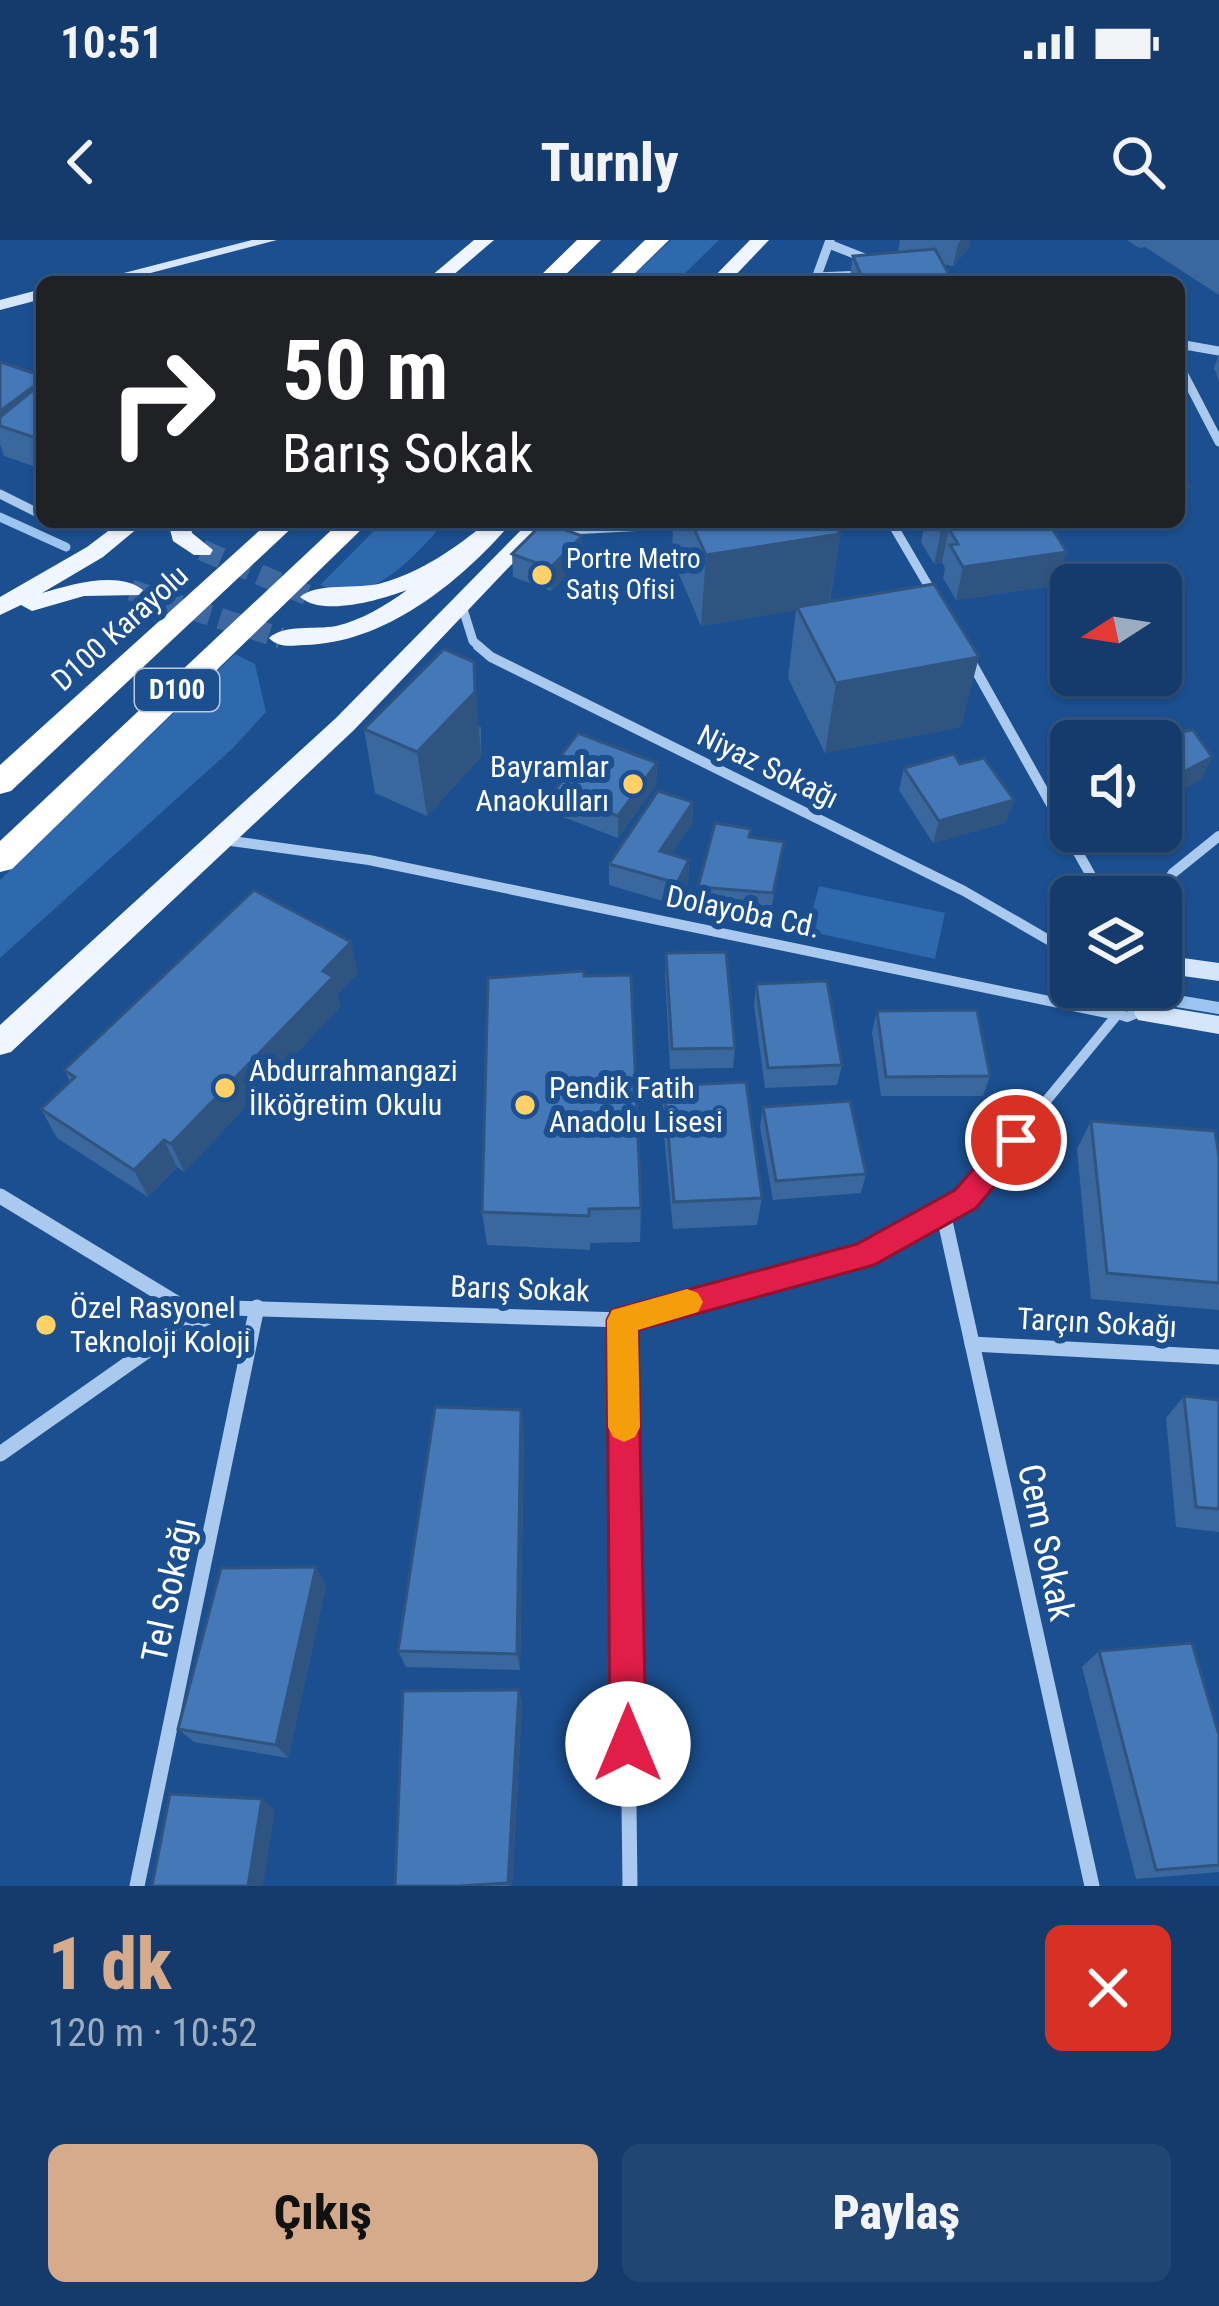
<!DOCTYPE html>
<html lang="tr">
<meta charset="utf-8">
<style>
body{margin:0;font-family:"Roboto Condensed",sans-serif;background:#214673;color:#f1f3f6;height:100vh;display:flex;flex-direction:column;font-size:45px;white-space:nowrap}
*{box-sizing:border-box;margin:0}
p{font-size:39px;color:#9dadc1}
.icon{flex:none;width:66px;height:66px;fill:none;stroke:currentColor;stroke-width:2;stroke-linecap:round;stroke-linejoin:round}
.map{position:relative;height:1646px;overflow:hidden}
.drawer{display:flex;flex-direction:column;background:#143b6b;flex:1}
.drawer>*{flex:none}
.top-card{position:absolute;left:36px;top:36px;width:1149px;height:252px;border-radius:18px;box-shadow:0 3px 9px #0004,0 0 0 3px #33557e;background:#202124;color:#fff;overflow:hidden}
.needle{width:78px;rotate:258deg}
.tools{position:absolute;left:1050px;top:324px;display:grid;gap:24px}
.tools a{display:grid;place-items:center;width:132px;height:132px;border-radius:18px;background:#143b6b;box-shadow:0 3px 9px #0004,0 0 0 3px #33557e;font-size:60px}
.pin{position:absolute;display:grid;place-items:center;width:102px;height:102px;color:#fff;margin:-51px;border:6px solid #fff;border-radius:50%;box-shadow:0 3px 12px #0007}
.me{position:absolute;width:132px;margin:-66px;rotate:0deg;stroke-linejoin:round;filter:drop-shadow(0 0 9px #0008)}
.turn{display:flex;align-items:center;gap:42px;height:252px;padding:0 48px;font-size:54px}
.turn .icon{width:156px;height:156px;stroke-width:2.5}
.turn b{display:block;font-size:84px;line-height:102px}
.round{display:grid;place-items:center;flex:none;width:126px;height:126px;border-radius:18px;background:#214673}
.summary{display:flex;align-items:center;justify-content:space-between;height:204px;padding:0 48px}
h1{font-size:72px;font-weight:800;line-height:90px;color:#d6ab8b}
.cta{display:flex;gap:24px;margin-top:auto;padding:24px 48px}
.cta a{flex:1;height:138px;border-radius:18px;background:#d6ab8b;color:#111;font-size:48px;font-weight:800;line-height:138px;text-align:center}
.cta a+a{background:#214673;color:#f1f3f6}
.status{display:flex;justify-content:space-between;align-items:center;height:84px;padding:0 60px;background:#143b6b;direction:ltr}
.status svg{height:33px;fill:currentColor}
header{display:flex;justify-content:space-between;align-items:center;height:156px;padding:0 48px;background:#143b6b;font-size:54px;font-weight:800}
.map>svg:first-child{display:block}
.green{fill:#2e69ad}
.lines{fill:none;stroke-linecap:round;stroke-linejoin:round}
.stream-far1{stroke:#9cc4f0;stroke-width:9}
.stream{stroke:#9cc4f0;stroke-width:12}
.primary-tunnel{stroke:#3d69a0;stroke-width:21;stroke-dasharray:21 10;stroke-linecap:butt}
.street-far2{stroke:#a9c9ee;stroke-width:9}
.street-far1{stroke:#a9c9ee;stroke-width:10}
.street{stroke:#a9c9ee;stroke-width:15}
.secondary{fill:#d6e6fa;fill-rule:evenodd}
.primary{fill:#f0f6ff;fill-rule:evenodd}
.highway{fill:#fff;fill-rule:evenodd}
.wall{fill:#3a679d}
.shaded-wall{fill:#305480}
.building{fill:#4478b7;stroke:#305480;stroke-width:3}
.route{fill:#e11d48;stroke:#92132f;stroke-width:3}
.slow{fill:#f59e0b}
.poi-dot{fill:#ffd166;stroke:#1b4f8f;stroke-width:4.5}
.labels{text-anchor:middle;stroke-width:12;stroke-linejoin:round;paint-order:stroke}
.far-poi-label{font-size:27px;fill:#fff;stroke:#1b4f8f;text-anchor:start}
.shield{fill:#1b4f8f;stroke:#bbcadd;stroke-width:3}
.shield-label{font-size:27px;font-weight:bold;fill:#fff}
.street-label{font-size:30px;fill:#fff;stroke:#1b4f8f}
.poi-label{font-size:30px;fill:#fff;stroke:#1b4f8f;text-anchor:start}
.near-street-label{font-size:36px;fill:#fff;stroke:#1b4f8f}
</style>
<div class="status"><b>10:51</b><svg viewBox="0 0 49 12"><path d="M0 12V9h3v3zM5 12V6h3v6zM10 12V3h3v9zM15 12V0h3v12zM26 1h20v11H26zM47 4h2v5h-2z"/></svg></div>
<header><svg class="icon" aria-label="back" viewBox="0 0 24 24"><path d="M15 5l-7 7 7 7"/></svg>Turnly<svg class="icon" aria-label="search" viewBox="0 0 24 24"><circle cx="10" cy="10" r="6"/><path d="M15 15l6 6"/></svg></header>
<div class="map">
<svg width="1219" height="1646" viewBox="0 0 1219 1646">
<rect width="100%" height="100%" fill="#1b4f8f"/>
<g class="green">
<path d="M671,0H719L676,42H626Z"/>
<path d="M383,282H445C414,316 371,370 320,345Z"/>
<path d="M235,414L255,424L266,472L233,508L0,718V640Z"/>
<path d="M819,646L945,673L935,719L807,691Z"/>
</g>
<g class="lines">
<path class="stream-far1" d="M0,277L66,307"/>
<path class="stream" d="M1177,761L1219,768"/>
<g class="primary-tunnel">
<path d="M202,310L312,357"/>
<path d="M131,350L281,398"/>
</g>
<g class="street-far2">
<path d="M829,4L872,21"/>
<path d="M816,37L863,35"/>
<path d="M815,41L830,0"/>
<path d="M1179,104L1219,111"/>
<path d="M1179,125L1219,202"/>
<path d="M0,254L42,275"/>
<path d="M55,282L61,284"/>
<path d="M542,282L572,290L719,282"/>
<path d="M891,282L936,359"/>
<path d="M463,369L473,401L482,409"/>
</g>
<g class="street-far1">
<path d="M478,406L491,417L964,651L1071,713"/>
<path d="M969,418L1103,657"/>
<path d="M224,600L369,620L1107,773"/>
<path d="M1156,657L1173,633L1219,596"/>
<path d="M1082,747L1096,767L1127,777L1154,766L1157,747"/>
<path d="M978,944L1116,776"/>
</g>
<g class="street">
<path d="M0,956L201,1078"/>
<path d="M943,972L1092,1646"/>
<path d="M623,1080L630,1646"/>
<path d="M972,1104L1219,1117"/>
<path d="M0,1214L175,1091L230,1068L623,1080L863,1015L965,960L981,941"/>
<path d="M137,1646L257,1067"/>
</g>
<g class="secondary">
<path d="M252,0H277L116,42H89Z"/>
<path d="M42,49V59L0,70V60Z"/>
<path d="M1161,715L1219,723V741L1161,733Z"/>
<path d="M1146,764L1219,776V794L1138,780L1134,773L1138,766Z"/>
</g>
<g class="primary">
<path d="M474,0H494L445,42H424Z"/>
<path d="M750,0H769L729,42H709Z"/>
<path d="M120,282H145L103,317L42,353C70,345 118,330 143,350L139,355L84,356L32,371L21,365L0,375V357L87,307Z"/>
<path d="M168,282H190L192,293L213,310L210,315H194L173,301Z"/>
<path d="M487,282H512C462,341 385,404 304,405C290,406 279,408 269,398C284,384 315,390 336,386C362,380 385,366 407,350C380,360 323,377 300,357C316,342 358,350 382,343C421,332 456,308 487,282Z"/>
<path d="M529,282H552L354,490L11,812L0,815V785L336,478Z"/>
</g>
<g class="highway">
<path d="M577,0H601L558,42H534Z"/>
<path d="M645,0H669L626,42H602Z"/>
<path d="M269,282H298L11,551L0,554V525Z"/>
<path d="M340,282H369L12,629L0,632V601Z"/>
</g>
</g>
<g class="wall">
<path d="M900,0H970L969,8L953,26L943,24L953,42H849L853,16L898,12Z"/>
<path d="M1127,0H1219V55L1145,7L1139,8Z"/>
<path d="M1219,114V141L1214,128Z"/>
<path d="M0,122L42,136V229L4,216L0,204Z"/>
<path d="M1179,226L1189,246L1181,268H1179Z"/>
<path d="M673,282H833L840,294L830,362L961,487L825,513L788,438L796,370L701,386L672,318Z"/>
<path d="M925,282H1048L1058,345L956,360L943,338L945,328L942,322L934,324L921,302Z"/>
<path d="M512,314L582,319L551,351L513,337Z"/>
<path d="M481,487V517L427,576L375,553L364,489Z"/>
<path d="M559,518L657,523L656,545L618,598L555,574L554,551L562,541L560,540Z"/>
<path d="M904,528L1007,582L933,603L899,550Z"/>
<path d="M693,562L692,584L671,614L689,620L688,642L676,665L609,645V624Z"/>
<path d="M750,597L784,602L770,675L697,668L698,647Z"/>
<path d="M666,713L735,808L733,828L670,829L665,734Z"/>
<path d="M358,733L337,755L340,767L184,932L177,927L148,957L57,898L41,869L70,841L64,830Z"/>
<path d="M584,736L641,968L640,1002L590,1003V1010L487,1005L482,972Z"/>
<path d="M756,744L842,825L837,845L765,848L754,765Z"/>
<path d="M877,771L990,836L983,856H881L872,792Z"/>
<path d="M664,846L762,958L757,985L673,989L662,875Z"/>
<path d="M763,867L866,934L861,953L773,960L760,887Z"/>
<path d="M1091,881L1219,917V1070L1091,1059L1077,909Z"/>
<path d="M1184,1156L1219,1160V1292L1176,1287L1166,1178Z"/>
<path d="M524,1192L520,1430L406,1427L398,1411Z"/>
<path d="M316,1327L326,1346L288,1518L194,1502L178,1489Z"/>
<path d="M1099,1411L1219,1495V1632L1136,1639L1082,1427Z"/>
<path d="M519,1450L522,1465L512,1646H395Z"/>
</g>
<g class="shaded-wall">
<path d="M961,0H970L969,8L953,26L958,4Z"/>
<path d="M42,140V168L0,186V171Z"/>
<path d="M949,289L942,322L934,324L941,291Z"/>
<path d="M840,294L829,365L701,386L706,315Z"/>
<path d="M582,296V319L551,351L550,328Z"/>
<path d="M1067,312L1058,345L956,360L963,327Z"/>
<path d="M979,417L961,487L825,513L836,443Z"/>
<path d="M474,422L481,517L427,576L417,512Z"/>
<path d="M1212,517L1202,539L1161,561V544Z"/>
<path d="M657,523L656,545L618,598V576Z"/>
<path d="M1014,560L1007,582L933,603L939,581Z"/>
<path d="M693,562L692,584L659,632L660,611Z"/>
<path d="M689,620L688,642L676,665L677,643Z"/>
<path d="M351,702L358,733L337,755L340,767L184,932L171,904Z"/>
<path d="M164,900L177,927L148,957L134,930Z"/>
<path d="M521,1170L524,1192L520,1430L517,1414Z"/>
<path d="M316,1327L326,1346L288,1518L276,1505Z"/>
<path d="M519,1450L522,1465L512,1646H510L508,1643Z"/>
<path d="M262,1559L275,1570L263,1646H248Z"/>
</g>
<g class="building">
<path d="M935,9L953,42H864L853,16Z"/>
<path d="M0,122L42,136V140L0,171Z"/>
<path d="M42,143V200L0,186V177Z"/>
<path d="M1179,226L1189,246H1179Z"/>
<path d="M544,282L582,296L550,328L512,314Z"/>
<path d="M691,282H833L840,294L706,315Z"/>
<path d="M935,282H1048L1067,312L963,327L950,305L958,304L949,289L941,291Z"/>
<path d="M934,344L979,417L836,443L797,367Z"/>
<path d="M444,409L474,422L475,452L417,512L364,489Z"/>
<path d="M1193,490L1212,517L1161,544V501H1124Z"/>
<path d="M578,493L657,523L618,576L554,551L575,524L559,518Z"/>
<path d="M954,514L960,524L984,518L1014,560L939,581L904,528Z"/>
<path d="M658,551L693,562L660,611L689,620L677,643L609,624Z"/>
<path d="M715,583L751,589L749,597L784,602L773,653L698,647Z"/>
<path d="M254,650L351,702L323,731L333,737L171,904L164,900L134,930L41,869L75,837L64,830Z"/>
<path d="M726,712L735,808L672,809L666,713Z"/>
<path d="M584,731V736L631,735L641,968L589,969V976L482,972L488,738Z"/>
<path d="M827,741L842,825L768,828L756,744Z"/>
<path d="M977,770L990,836L886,837L877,771Z"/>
<path d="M746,842L762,958L674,962L664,846Z"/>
<path d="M850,861L866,934L776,941L763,867Z"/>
<path d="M1091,881L1215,891L1219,917V1043L1107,1033Z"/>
<path d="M1184,1156L1219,1160V1269L1196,1267Z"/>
<path d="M435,1167L521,1170L517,1414L398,1411Z"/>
<path d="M316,1327L276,1505L178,1489L221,1328Z"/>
<path d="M1192,1403L1219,1495V1625L1156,1630L1099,1411Z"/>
<path d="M519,1450L508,1643L458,1646H395L403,1451Z"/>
<path d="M170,1554L262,1559L248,1646H152Z"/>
</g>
<path class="route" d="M1016,888L1026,892L1030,900L1026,908L976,968L874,1025L638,1090L646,1504L641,1517L628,1523L615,1517L610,1504L607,1080L612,1070L857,1004L955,950L1006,892Z"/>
<path class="slow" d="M687,1049L698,1053L703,1062L698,1072L638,1090L640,1187L635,1197L624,1202L613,1197L608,1187L607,1080L612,1070Z"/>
<g class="poi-dot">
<circle cx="542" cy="335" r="12"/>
<circle cx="633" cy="544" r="12"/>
<circle cx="225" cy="848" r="12"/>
<circle cx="525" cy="865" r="12"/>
<circle cx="46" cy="1085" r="12"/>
</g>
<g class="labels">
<g class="far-poi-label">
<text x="566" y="328">Portre Metro<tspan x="566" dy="31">Satış Ofisi</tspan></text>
</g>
<rect class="shield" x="135" y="429" width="84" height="42" rx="9"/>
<g class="shield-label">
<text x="177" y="459">D100</text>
</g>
<g class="street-label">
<text transform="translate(120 388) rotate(-42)" y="10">D100 Karayolu</text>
<text transform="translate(768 527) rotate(26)" y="10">Niyaz Sokağı</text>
<text transform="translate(743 672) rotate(12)" y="10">Dolayoba Cd.</text>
<text transform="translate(520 1049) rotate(2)" y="10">Barış Sokak</text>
<text transform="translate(1097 1083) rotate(3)" y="10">Tarçın Sokağı</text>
</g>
<g class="poi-label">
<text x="609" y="537" text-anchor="end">Bayramlar<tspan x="609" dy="34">Anaokulları</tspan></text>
<text x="249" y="841">Abdurrahmangazi<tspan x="249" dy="34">İlköğretim Okulu</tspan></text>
<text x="549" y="858">Pendik Fatih<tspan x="549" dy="34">Anadolu Lisesi</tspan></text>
<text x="70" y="1078">Özel Rasyonel<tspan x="70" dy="34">Teknoloji Koloji</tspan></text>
</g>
<g class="near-street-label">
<text transform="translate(1047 1302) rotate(78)" y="13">Cem Sokak</text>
<text transform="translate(168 1350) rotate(-78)" y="13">Tel Sokağı</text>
</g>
</g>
</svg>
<div class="tools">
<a><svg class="needle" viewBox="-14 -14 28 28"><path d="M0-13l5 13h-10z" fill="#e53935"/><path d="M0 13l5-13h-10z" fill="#9dadc1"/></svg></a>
<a><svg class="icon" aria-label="sound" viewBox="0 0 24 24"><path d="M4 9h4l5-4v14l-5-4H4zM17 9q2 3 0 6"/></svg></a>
<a><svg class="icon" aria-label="layers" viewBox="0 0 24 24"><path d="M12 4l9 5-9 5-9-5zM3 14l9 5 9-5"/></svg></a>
</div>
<div class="pin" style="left:1016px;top:900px;background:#d93025"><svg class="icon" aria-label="arrive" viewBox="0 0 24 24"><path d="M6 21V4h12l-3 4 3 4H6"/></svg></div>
<svg class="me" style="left:628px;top:1504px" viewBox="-20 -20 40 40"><circle r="19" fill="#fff"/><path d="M0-13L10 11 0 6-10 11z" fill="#e11d48"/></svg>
<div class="top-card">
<div class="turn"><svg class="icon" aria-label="right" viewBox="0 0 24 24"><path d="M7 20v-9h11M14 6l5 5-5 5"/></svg><div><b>50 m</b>Barış Sokak</div></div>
</div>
</div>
<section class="drawer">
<div class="summary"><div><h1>1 dk</h1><p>120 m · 10:52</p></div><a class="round" style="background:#d93025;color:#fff"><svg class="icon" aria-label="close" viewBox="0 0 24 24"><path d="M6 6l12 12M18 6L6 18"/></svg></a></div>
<div class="cta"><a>Çıkış</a><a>Paylaş</a></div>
</section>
